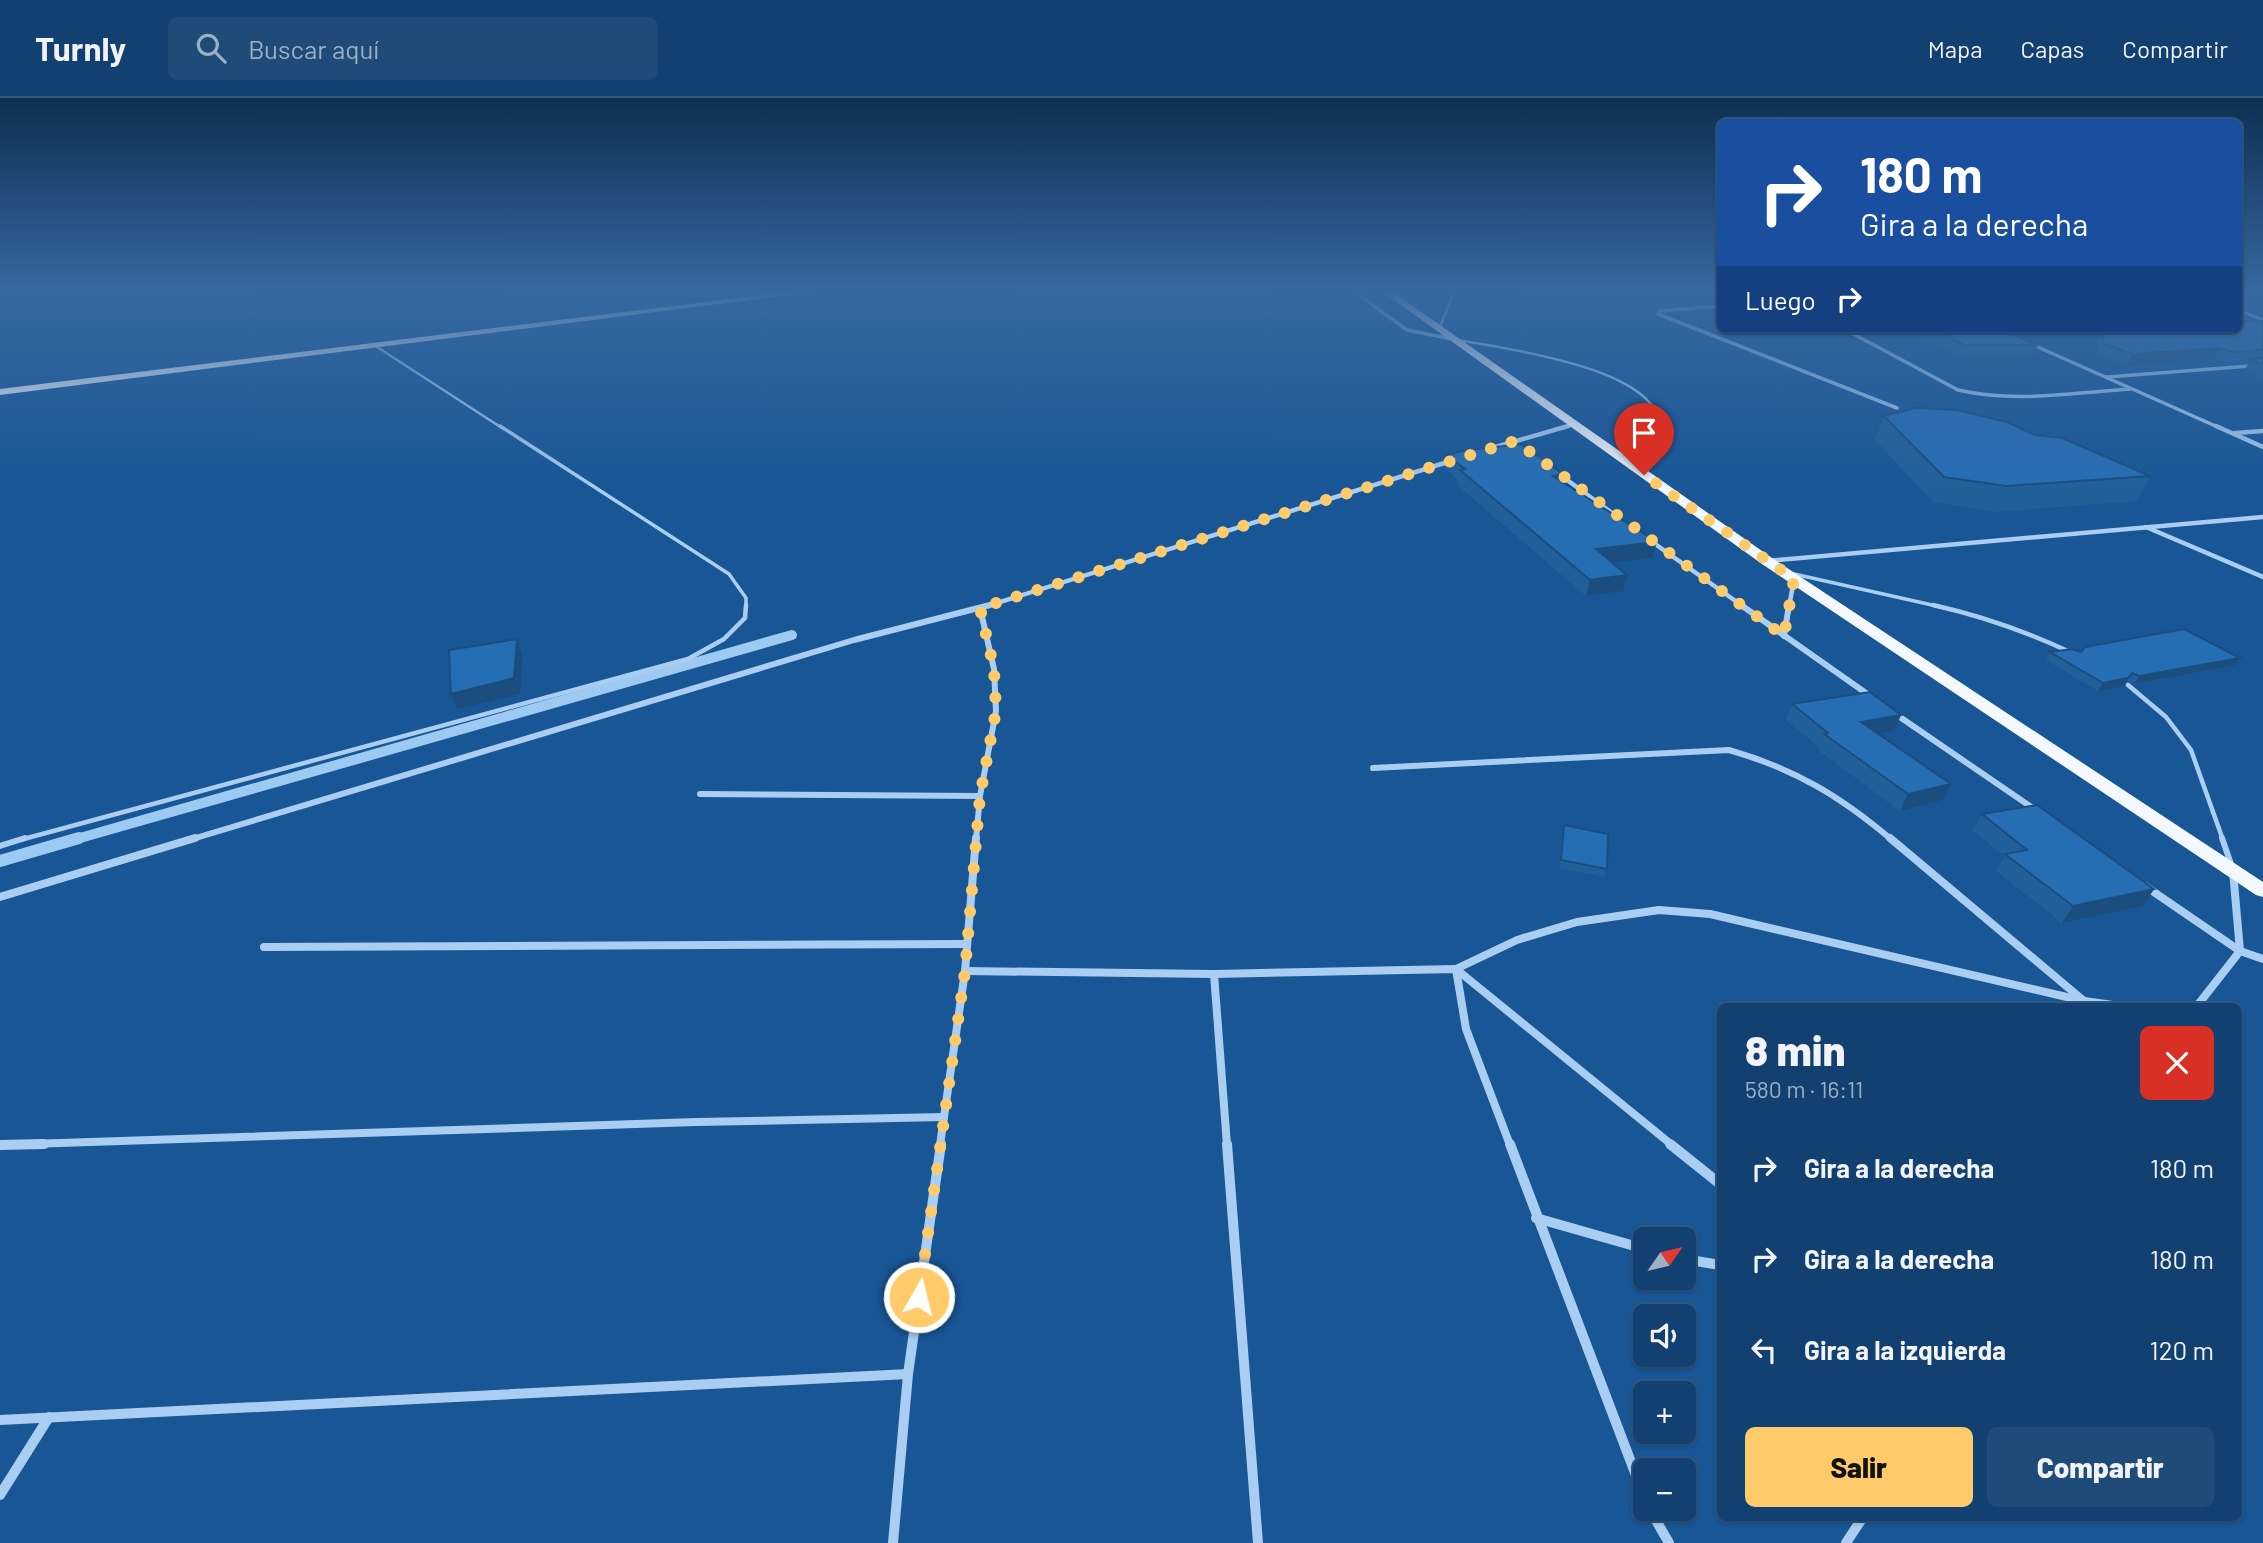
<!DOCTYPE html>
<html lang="es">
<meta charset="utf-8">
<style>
body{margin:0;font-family:Barlow,sans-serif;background:#1f4b78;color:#f1f3f6;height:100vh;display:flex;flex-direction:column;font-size:26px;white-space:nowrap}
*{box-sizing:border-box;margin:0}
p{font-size:23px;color:#9cafc3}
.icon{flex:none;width:38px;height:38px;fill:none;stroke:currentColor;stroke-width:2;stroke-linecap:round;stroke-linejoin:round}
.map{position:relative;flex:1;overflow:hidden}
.side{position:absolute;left:1717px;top:905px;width:525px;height:518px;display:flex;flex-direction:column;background:#124070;border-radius:10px;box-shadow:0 2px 5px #0004,0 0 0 2px #315983}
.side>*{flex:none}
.top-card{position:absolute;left:1717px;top:21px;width:525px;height:214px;border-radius:10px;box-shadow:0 2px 5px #0004,0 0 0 2px #315983;background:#1a4fa0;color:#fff;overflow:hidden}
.needle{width:46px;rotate:56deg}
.buttons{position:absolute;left:1633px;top:1129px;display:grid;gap:14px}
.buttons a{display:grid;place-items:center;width:63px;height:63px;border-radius:10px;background:#124070;box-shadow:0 2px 5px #0004,0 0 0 2px #315983;font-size:35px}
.pin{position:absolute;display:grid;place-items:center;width:60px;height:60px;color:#fff;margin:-72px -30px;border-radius:50% 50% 50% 0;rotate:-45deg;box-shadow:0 0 7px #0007}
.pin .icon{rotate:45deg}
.me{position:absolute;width:77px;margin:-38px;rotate:8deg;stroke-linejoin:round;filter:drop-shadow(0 0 5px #0008)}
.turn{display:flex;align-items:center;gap:24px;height:147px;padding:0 28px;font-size:32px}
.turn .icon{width:91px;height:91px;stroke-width:2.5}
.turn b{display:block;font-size:49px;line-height:60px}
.then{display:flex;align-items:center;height:66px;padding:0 28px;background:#0003;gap:14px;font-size:26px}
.round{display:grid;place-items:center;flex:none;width:74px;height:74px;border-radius:10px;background:#1f4b78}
.summary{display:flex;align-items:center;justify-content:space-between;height:119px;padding:0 28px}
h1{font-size:42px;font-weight:800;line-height:52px}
.button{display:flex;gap:14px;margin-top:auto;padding:14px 28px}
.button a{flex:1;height:80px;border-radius:10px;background:#ffcb6a;color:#111;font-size:28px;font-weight:800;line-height:80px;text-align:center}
.button a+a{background:#1f4b78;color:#f1f3f6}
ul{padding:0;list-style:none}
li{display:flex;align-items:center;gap:21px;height:91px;padding:0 28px}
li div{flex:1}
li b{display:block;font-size:26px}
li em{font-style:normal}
header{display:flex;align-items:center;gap:42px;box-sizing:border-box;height:98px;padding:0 35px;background:#124070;border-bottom:2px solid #315983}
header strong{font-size:33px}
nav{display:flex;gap:38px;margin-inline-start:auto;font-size:24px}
.search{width:490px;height:63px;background:#1f4b78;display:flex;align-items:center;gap:18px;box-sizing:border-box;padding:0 24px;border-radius:10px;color:#9cafc3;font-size:26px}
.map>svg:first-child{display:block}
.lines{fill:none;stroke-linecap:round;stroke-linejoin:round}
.stream-far1{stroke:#9ccaf3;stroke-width:10}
.stream{stroke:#9ccaf3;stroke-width:12}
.service-far3{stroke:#aacef1;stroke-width:2.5}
.service-far2{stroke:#aacef1;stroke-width:3.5}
.service-far1{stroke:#aacef1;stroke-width:4.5}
.service{stroke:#aacef1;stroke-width:6}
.minor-far4{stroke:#aacef1;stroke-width:3.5}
.minor-far3{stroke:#aacef1;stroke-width:4.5}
.minor-far2{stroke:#aacef1;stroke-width:6}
.minor-far1{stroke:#aacef1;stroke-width:8}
.minor{stroke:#aacef1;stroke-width:10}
.primary{fill:#f4f9ff;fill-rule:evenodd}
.trunk{fill:#fafcff;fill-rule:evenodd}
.wall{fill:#215f9b}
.shaded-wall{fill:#1b4d7e}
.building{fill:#266eb4;stroke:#1b4d7e;stroke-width:2}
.route{stroke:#ffcb6a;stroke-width:12;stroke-dasharray:0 21.6}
</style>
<header>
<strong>Turnly</strong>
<div class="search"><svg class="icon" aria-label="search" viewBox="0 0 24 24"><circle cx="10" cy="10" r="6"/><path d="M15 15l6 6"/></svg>Buscar aquí</div>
<nav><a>Mapa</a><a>Capas</a><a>Compartir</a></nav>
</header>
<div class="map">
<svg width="2263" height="1445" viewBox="0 0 2263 1445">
<rect width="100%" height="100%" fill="#185696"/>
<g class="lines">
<path class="stream-far1" d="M73,742L792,537"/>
<path class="stream" d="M0,763L79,740"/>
<g class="service-far3">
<path d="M1439,231L1455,192"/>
<path d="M1458,242C1502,250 1662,270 1659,330"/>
<path d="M374,247L502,330"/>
</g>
<g class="service-far2">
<path d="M500,328L729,476L746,500V509"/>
<path d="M1645,376L1659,328"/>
<path d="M1794,476L1941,509"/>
</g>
<g class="service-far1">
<path d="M1933,507C1982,518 2025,533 2070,554"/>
<path d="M2128,587L2166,619L2191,652L2223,742"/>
<path d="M20,742L688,561L724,541L745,520L746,507"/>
</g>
<g class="service">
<path d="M2222,740L2231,766"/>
<path d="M0,748L25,740"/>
</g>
<g class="minor-far4">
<path d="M1352,192L1407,232L1452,241"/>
<path d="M1720,208L1660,213L1658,216L1897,310"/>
<path d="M2238,212L2263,222"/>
<path d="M1844,231L1958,292C2015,305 2072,295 2130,291"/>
<path d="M2031,246L2220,330"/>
<path d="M2107,279L2263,267"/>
<path d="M1562,330L1572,327"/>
</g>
<g class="minor-far3">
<path d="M2216,328L2263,349"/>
<path d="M2235,335L2263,333"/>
<path d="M1492,350L1568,328"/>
<path d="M1555,373L1616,418"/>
<path d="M2146,429L2263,479"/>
<path d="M1648,441L1744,509"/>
<path d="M1767,463L2263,419"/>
<path d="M984,509L1454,362"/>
<path d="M1789,509L1794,481"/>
</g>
<g class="minor-far2">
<path d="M1741,507L1873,600"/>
<path d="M1784,538L1789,507"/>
<path d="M1894,615L2037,713"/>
<path d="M1373,670L1729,652C1795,671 1840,698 1892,742"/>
<path d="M700,696L980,698"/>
<path d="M189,742L854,542L990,507"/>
<path d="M976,742L980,698L996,613L994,571L980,510"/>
</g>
<g class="minor-far1">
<path d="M1890,740L2084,903L2120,908"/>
<path d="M2233,773L2240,853"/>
<path d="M2145,788L2240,853"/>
<path d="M0,799L195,740"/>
<path d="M264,849L966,846"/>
<path d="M965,873L1214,876L1456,871L1672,1047"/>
<path d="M1214,876L1227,1047"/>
<path d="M2197,908L2240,853L2263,861"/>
<path d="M0,1047L696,1024L944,1019"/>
<path d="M940,1047L965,873L976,740"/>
<path d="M1510,1047L1466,931L1456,871L1517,842L1577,824L1659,812L1710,816L2084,903"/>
</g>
<g class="minor">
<path d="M1227,1046L1258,1445"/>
<path d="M1510,1046L1645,1401"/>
<path d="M1670,1046L1720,1086"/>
<path d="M0,1047L44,1046"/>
<path d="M1536,1120L1645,1151"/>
<path d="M1684,1161L1720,1167"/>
<path d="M0,1322L908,1276"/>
<path d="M0,1397L49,1319"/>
<path d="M1649,1410L1669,1445"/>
<path d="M893,1445L908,1276L941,1046"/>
<path d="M1846,1445L1863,1419"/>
</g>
<path class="primary" d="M1380,192H1390L1772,460L2263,784V799L2256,797L1762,466Z"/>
<path class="trunk" d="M803,192H830L0,297V291Z"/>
</g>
<g class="wall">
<path d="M2238,192H2263V216L2238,208Z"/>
<path d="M2263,223V281L2244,273L2249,264L2226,265L2214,261L2127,268L2097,256L2100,231H2238Z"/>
<path d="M1905,231H1999L2038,247L2033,258L1961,259Z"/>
<path d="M1884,318L2035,337L2150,378L2137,403L1994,414L1933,404L1875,342Z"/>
<path d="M1447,357L1563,376L1562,383L1652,460L1612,464L1623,493L1586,498L1457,387L1458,382L1445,371Z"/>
<path d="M2050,554H2081L2240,560L2235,567L2134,586L2127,582L2123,588L2098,593L2046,562Z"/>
<path d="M1792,606L1901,617L1894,633L1878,636L1942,702L1900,713L1818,652L1819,649L1786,622Z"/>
<path d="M1982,716L2154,791L2143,808L2062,825L1996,773L2004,758L1973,733Z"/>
<path d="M1564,727L1607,771L1604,779L1559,770L1562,736Z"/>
</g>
<g class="shaded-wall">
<path d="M2220,250L2214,261L2127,268L2132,256Z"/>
<path d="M1563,376L1560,391L1553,378Z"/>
<path d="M1657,444L1652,460L1592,467L1596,451Z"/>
<path d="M1627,477L1623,493L1586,498L1590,482Z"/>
<path d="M517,541L522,557L520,596L457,611L451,596Z"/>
<path d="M2240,560L2235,567L2134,586L2139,578Z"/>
<path d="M2132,575L2123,588L2098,593L2103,585Z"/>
<path d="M1901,617L1894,633L1854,640L1861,624Z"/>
<path d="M1951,686L1942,702L1900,713L1908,696Z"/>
<path d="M2154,791L2143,808L2062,825L2073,808Z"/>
</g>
<g class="building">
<path d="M2238,192L2243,194H2263V204L2238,196Z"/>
<path d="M2238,223H2263V252L2232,254L2220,250L2132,256L2102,245L2104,231H2238Z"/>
<path d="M1931,231H1999L2038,247H1965Z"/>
<path d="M2263,260V266L2250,261Z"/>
<path d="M1916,310L1957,312L2007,324L2035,337L2062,340L2150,378L2006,388L1944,379L1884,318Z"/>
<path d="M1521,346L1563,376L1553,378L1657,444L1596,451L1627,477L1590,482L1460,372L1465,371L1447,357L1461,353Z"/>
<path d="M2184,531L2240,560L2139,578L2132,575L2128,580L2103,585L2050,554L2072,551L2081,554L2085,549Z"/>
<path d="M517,541L514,580L451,596L449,552Z"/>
<path d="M1870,594L1901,617L1861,624L1951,686L1908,696L1824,636L1828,635L1792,606Z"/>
<path d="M2037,707L2154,791L2073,808L2005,756L2027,752L1982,716Z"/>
<path d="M1564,727L1608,736L1607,771L1561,762Z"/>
<path d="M1948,905L1959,908H1948Z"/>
</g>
<linearGradient id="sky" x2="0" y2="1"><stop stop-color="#0d2f52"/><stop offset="0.49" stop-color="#3768a0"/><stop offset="1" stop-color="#3768a0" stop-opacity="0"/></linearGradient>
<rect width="2263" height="394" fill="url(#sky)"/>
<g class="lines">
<path class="route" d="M919,1199L965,873L980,698L996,613L994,571L980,510L1515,343L1784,538L1794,481L1644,377"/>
</g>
</svg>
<div class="buttons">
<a><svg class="needle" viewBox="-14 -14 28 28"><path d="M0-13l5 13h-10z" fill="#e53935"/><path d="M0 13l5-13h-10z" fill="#9cafc3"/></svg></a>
<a><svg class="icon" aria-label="sound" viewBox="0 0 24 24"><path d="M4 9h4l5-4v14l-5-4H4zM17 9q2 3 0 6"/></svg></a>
<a>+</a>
<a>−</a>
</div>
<div class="pin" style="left:1644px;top:377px;background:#d93025"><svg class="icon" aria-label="arrive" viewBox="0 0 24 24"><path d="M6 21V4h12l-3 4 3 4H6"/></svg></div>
<svg class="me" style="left:919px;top:1199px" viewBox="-20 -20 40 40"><circle r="17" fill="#ffcb6a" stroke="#fff" stroke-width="3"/><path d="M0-11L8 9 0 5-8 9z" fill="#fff"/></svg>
<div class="top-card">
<div class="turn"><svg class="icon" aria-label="right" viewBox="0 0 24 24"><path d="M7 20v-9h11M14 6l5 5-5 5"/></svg><div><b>180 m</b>Gira a la derecha</div></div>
<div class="then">Luego<svg class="icon" aria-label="right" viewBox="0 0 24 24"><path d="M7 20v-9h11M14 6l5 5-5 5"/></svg></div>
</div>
<section class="side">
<div class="summary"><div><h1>8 min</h1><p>580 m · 16:11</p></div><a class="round" style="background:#d93025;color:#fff"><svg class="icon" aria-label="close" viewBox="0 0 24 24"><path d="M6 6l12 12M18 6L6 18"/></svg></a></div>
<ul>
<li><svg class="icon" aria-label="right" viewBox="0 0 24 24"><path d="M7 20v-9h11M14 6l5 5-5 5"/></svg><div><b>Gira a la derecha</b></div><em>180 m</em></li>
<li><svg class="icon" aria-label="right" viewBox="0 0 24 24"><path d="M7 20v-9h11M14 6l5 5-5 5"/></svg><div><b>Gira a la derecha</b></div><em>180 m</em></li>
<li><svg class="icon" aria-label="left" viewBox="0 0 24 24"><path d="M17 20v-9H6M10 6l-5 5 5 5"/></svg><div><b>Gira a la izquierda</b></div><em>120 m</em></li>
</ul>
<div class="button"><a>Salir</a><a>Compartir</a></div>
</section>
</div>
